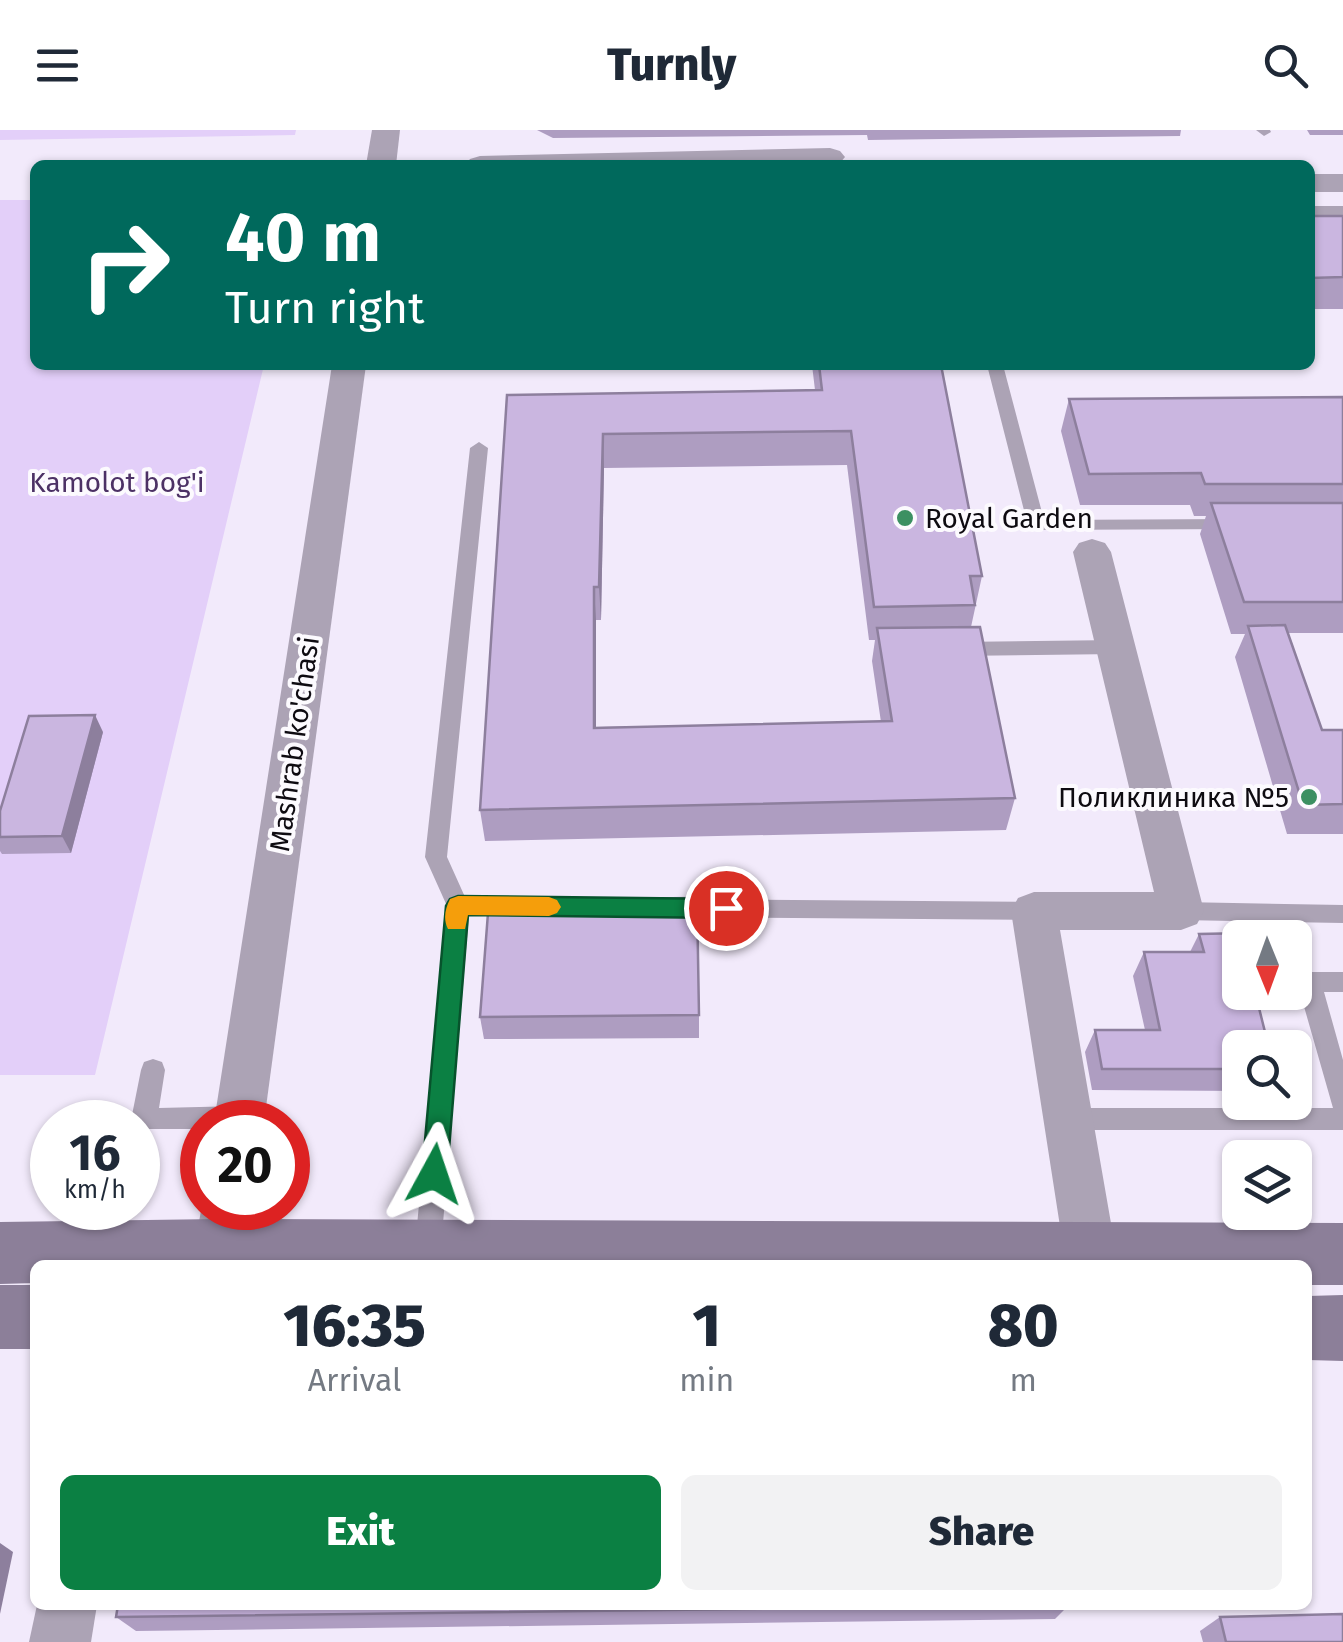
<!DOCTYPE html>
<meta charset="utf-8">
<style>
body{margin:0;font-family:"Fira Sans",sans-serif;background:#f2f2f3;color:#1f2937;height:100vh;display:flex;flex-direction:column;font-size:38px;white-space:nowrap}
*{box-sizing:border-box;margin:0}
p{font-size:32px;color:#747a83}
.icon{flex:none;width:55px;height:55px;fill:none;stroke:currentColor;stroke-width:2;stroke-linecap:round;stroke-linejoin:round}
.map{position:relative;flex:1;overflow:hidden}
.panel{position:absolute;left:30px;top:1130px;width:1282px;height:350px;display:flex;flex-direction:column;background:#fff;border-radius:15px;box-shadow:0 2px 8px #0004}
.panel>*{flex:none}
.hud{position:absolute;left:30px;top:30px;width:1285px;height:210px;border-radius:15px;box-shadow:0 2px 8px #0004;background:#00695c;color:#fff;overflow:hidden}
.needle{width:65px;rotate:179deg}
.buttons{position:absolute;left:1222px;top:790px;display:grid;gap:20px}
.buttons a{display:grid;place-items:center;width:90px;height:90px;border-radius:15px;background:#fff;box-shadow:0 2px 8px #0004;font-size:50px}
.speed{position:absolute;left:30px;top:970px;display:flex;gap:20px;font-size:50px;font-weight:700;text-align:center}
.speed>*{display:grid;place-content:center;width:130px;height:130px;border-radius:50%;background:#fff;box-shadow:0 2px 8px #0004;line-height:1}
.speed small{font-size:25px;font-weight:400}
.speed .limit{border:15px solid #d22;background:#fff;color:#111}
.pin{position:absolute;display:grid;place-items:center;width:85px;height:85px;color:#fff;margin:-42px;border:5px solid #fff;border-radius:50%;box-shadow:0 2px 10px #0007}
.me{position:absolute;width:110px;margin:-55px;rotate:5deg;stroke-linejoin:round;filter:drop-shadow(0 0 8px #0008)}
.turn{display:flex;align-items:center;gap:35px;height:210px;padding:0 30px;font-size:45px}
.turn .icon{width:130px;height:130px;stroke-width:2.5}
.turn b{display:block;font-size:70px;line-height:85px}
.eta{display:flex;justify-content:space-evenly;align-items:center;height:170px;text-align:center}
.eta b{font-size:60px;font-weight:800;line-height:70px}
.primary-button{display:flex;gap:20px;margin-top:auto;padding:20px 30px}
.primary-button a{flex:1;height:115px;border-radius:15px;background:#0b8043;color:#fff;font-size:40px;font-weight:800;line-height:115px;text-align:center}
.primary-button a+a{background:#f2f2f3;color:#1f2937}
header{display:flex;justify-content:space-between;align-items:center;height:130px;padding:0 30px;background:#fff;font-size:45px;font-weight:800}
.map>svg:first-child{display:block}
.green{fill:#e3cff9}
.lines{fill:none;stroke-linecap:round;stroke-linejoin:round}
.lane{fill:#aca3b5;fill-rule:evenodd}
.street{fill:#aca3b5;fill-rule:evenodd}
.secondary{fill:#8c7f99;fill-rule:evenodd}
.wall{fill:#ae9dc1;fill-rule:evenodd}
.shaded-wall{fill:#8d7f9d}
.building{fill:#cab6e0;stroke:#8d7f9d;stroke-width:2.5}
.route{fill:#0b8043;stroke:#07532c;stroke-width:2.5}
.slow{fill:#f59e0b}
.poi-dot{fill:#3c9062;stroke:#fcfafe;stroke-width:4}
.labels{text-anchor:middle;stroke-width:8;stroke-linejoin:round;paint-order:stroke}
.park-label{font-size:28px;fill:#4c3165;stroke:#fcfafe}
.poi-label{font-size:28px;fill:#0e0b11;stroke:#fcfafe;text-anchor:start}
.street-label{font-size:28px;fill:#0e0b11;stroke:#fcfafe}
</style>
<header><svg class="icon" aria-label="menu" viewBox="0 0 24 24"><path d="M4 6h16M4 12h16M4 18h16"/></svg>Turnly<svg class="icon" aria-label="search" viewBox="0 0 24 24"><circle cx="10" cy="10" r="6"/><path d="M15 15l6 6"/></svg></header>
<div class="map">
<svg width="1343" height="1512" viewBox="0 0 1343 1512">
<rect width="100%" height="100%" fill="#f2eafb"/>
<g class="green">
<path d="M0,0H296L295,5L0,10Z"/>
<path d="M0,70H35V235H264L95,945H0Z"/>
</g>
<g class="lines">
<g class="lane">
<path d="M1256,0H1270L1271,2L1264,6Z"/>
<path d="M987,235H1003L1044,390L1232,389L1239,391V399L1029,400Z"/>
<path d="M479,312L488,318L447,727L465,767L523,769L526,776L523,783L469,785L441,1117L437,1126L428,1129L419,1126L415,1117L447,776L425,727L470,318Z"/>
<path d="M1117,510L1127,517L1117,524L955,526L945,519L955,512Z"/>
<path d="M667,769L1034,772L1042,774L1045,781L1042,788L1034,790L667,787L659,785L656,778L659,771Z"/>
<path d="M1181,772L1343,775V793L1181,790L1173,788L1170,781L1173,774Z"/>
<path d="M1309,842H1343V862H1324L1343,930V1000H1068L1059,997L1056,989L1059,981L1068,978H1333L1297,852L1301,845Z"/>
<path d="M153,929L162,932L165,940L159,978L240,976L249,979L252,987L250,992H202V999H138V992L131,990L141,940L144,932Z"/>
</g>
<g class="street">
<path d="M372,0H400L396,35H366Z"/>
<path d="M830,18L840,21L845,27L840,33L465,35L470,29L480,26Z"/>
<rect x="1310" y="44" width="33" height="18"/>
<rect x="1310" y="76" width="33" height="18"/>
<path d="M332,235H366L264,992H214Z"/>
<path d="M1092,409L1105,413L1111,422L1204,781L1197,794L1181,800H1060L1116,1122L1111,1135H1069L1064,1122L1011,781L1018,768L1034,762H1154L1073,422L1079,413Z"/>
<path d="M202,1075L253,1078L246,1120L240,1135H200L194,1120Z"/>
<path d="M37,1475H97L91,1512H29Z"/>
</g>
<g class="secondary">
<path d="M220,1089L1343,1093V1155H1308V1135H35V1153L0,1154V1092Z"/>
<rect x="0" y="1155" width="35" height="64"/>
<path d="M1343,1165V1231L1308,1230V1166Z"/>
</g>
</g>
<g class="wall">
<path d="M537,0H1181L1180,6L868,10L867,5L553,8Z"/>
<path d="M1307,0H1343V5H1310Z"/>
<rect x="1310" y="86" width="33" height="93"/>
<path d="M812,235H941L982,446L971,497L1015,668L1006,700L485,711L480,680L507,265L815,260ZM847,335L869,510H875L872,531L881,592L596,597V490H601L604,338Z"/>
<path d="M1343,267V503H1288L1322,600H1343V704H1287L1235,527L1245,504H1231L1200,404L1206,386H1194L1190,375H1080L1061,301L1069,269Z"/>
<path d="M103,602L71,723L2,724L0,721V681Z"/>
<path d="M1199,804L1240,918V961L1092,960L1085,922L1095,900H1145L1133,846L1144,822H1190Z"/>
<path d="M699,885V908L484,909L480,887Z"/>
<path d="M1069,1475L1055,1489L136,1501L116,1487Z"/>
<path d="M1220,1487L1343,1512H1203L1200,1501Z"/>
</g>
<g class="shaded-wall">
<path d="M603,304L604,338L601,490L599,457Z"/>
<path d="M594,457L596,490V630L594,598Z"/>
<path d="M95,585L103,602L71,723L62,706Z"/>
<path d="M0,1413L13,1422L0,1484Z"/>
</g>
<g class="building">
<path d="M1310,86H1343V147L1310,148Z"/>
<path d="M819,235H941L982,446H970L975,475L874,477L851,301L603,304L599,457H594V598L892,591L877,498L980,497L1015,668L480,680L507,265L822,260Z"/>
<path d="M1343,267V354H1205L1201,343L1089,344L1069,269Z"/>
<path d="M1211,373H1343V472H1244Z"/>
<path d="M1285,495L1322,600H1343V674L1303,675L1248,496Z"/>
<path d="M95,585L62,706L0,707V681L29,586Z"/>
<path d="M697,768L699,885L480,887L489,770Z"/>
<path d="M1248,803L1249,808H1240V862H1255L1269,918H1240V939H1102L1095,900H1160L1144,822H1204L1199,804Z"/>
<path d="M118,1475H1046L116,1487Z"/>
<path d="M1343,1484V1512H1226L1220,1487Z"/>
</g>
<path class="route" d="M458,766L726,769L735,772L738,778L735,785L726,788L468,785L447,1044L444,1052L434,1056L425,1052L422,1044L446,776L450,769Z"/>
<path class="slow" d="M458,766L549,767L557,770L561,777L557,783L549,786L468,785L465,799H448C443,789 445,779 450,769Z"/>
<g class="poi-dot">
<circle cx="905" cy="388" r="10"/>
<circle cx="1309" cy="667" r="10"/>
</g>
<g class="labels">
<g class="park-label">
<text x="117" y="362">Kamolot bog'i</text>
</g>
<g class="poi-label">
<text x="925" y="398">Royal Garden</text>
<text x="1289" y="677" text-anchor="end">Поликлиника №5</text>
</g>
<g class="street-label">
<text transform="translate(294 614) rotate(-82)" y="10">Mashrab ko'chasi</text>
</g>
</g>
</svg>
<div class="buttons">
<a><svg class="needle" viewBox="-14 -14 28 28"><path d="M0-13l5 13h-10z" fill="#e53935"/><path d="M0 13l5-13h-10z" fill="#747a83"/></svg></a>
<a><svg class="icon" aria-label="search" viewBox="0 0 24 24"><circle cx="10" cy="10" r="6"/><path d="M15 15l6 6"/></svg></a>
<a><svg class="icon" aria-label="layers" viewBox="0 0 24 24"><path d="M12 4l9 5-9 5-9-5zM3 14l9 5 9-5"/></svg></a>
</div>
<div class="speed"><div>16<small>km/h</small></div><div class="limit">20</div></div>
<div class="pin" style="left:726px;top:778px;background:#d93025"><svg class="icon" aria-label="arrive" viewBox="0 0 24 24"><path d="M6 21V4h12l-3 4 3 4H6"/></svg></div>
<svg class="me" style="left:434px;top:1044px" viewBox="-20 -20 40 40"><path d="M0-17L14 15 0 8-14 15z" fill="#0b8043" stroke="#fff" stroke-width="4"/></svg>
<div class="hud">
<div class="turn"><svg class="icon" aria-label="right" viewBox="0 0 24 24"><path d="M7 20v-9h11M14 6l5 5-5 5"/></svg><div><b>40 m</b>Turn right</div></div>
</div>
<section class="panel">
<div class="eta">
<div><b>16:35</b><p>Arrival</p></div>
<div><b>1</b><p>min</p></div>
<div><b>80</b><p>m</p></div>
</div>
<div class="primary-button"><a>Exit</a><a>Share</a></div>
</section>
</div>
